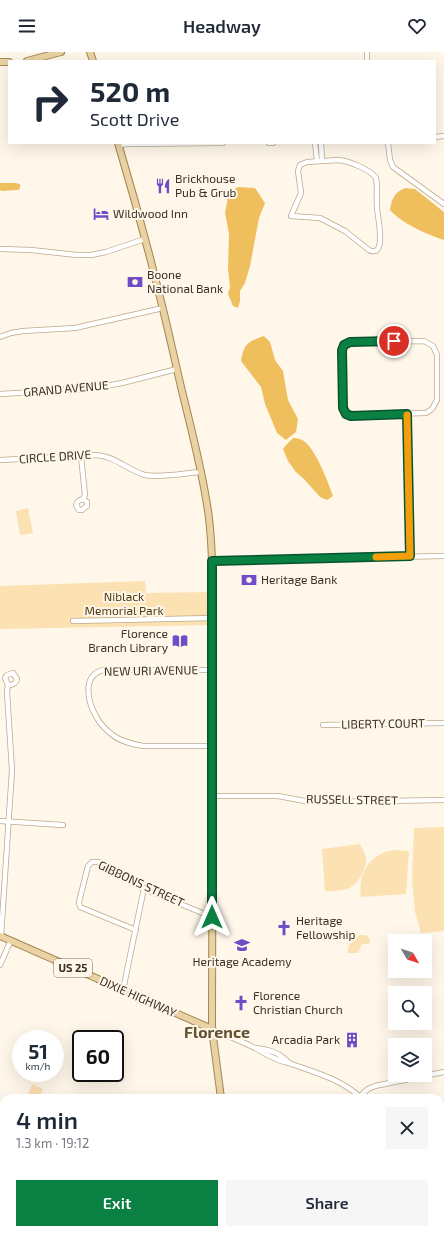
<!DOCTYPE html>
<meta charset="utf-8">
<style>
body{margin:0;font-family:"Exo 2",sans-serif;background:#f6f6f7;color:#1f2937;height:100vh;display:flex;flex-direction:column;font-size:15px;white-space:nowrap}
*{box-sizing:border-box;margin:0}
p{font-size:13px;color:#747a83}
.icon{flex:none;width:22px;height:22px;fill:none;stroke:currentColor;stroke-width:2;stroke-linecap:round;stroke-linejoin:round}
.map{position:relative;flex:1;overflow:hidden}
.sheet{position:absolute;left:0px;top:1042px;width:444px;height:140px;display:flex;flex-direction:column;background:#fff;border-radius:12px 12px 0 0;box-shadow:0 4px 16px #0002}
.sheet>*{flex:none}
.banner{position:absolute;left:8px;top:8px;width:428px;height:84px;border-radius:0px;box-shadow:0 4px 16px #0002;background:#fff;color:#1f2937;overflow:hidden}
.needle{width:26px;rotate:129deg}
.controls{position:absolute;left:388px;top:882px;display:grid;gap:8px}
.controls a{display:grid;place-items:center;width:44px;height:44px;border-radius:0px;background:#fff;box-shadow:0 4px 16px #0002;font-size:20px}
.speed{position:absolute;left:12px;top:978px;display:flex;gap:8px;font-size:20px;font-weight:700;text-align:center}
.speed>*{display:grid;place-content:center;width:52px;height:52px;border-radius:50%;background:#fff;box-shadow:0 4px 16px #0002;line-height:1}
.speed small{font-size:10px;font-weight:400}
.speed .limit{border:2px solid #111;border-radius:6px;background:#fff;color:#111}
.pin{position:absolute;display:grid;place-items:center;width:34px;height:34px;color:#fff;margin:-17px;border:2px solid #fff;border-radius:50%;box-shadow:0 1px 4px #0007}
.me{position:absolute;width:44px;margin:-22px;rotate:0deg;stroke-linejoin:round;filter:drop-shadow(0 0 3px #0008)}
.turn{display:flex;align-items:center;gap:14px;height:84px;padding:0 16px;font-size:18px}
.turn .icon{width:52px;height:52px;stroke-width:2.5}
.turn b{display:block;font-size:28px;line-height:34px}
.round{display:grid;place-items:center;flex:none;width:42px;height:42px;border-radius:0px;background:#f6f6f7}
.overview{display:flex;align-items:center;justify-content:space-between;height:68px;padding:0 16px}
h1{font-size:24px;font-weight:600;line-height:30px}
.button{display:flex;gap:8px;margin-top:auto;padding:8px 16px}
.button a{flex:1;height:46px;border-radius:0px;background:#0b8043;color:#fff;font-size:16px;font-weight:600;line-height:46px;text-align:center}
.button a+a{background:#f6f6f7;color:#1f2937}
header{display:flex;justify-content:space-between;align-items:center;height:52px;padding:0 16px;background:#fff;font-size:18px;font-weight:600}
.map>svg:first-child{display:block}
.green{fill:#fce2b3}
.water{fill:#f0bf5d}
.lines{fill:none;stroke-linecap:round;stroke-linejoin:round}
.minor-casing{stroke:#bcaa8a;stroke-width:6}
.major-casing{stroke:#a38650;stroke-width:8}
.minor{stroke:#fff;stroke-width:4.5}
.major{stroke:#ead2a4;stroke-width:6}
.route-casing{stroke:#07532c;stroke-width:10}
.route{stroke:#0b8043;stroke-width:7}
.slow{stroke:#f59e0b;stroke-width:7}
.labels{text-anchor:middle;stroke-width:4;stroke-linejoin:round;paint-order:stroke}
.shield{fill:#fff7e9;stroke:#746c5f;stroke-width:1}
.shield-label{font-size:11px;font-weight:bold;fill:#393124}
.poi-label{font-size:12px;fill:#393124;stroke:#fff7e9;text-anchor:start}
.street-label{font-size:12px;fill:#393124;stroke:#fff7e9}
.park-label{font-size:12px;fill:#4f3b11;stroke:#fff7e9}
.district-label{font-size:16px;font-weight:bold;fill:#635334;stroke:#fff7e9}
</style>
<header><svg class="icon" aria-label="menu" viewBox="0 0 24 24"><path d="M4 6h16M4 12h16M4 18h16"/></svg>Headway<svg class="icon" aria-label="heart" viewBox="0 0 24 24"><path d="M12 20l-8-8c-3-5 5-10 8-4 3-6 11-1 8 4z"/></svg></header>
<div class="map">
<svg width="444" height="1182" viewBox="0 0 444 1182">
<rect width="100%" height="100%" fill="#fff7e9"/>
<g class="green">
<path d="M28,456L33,481L20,483L16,459Z"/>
<path d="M145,529L146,541L213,540V573L0,577V534Z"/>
<path d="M444,775V879L421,881L415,860L412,829L414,776Z"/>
<path d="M360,792C362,796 365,801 366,806C367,817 357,834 347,837C340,839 332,839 325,839L322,797Z"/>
<path d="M394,798L409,799L406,842L361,845C359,829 363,812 379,803C383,800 389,799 394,798Z"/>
<path d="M359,883H366L370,887L369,892H362L358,901H347L352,885H357Z"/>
<path d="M32,1032L43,1037L39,1046H36L28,1043Z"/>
</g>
<g class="water">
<path d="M0,131H15L20,132V135L19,138H16L2,139L0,138Z"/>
<path d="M238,135L255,136L265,151L259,166L250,214L245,231L240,239V249L238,256L233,254L228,242L230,235L228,217L229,182L225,161L229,140Z"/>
<path d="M405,136L415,137L444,160V188C428,183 401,171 390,158C392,146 394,141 405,136Z"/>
<path d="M264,284L270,290L275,308L283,319L288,348L298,367L296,380L286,388L277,381L265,352L261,335L241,309C244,292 247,290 264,284Z"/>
<path d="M293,386C297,386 302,387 305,390C317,400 328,430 333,444L327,448L320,445L304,427L296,420L288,409L283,397L286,393Z"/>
</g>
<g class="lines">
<defs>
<g id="minor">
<path d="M367,0V9"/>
<path d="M435,85L444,84"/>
<path d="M269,91H273"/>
<path d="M315,91L317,109"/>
<path d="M321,91L322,109"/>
<path d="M388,91L390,108L393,115L444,152"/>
<path d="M119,93L127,92L223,91"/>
<path d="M339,108C349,109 371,118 376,126C378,136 376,145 377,155C377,163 388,207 369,198L345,179L320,166L291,164L301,141L298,119L300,113L307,110Z"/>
<path d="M0,197L31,198L77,203H91L106,200L145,187"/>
<path d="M0,285L11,281L23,279L75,276L163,256"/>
<path d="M424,289L433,294L437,303V348L432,357L426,361L351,363L347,362L343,356L342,298L344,293L350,290Z"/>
<path d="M0,342L88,337L122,331L177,317"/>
<path d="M407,362L410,504"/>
<path d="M81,404L85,443L83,447C79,448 77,449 76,453L79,458H82L87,454V450L83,447"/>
<path d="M0,408L96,403C115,404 127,418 145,423C159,426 185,421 201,420"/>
<path d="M212,509L444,504"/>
<path d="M73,569L213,566"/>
<path d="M323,673L444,671"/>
<path d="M213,694H143C133,692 122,690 114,684C107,679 101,673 97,666C88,651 81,624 103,618H213"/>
<path d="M212,744H278L305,749L323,750L444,748"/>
<path d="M0,769L63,773"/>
<path d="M136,878L80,855L79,850L88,814L92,810H99L142,836L212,865"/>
<path d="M1,884L12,718L7,640L8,633C13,633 16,632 17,627L13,621L7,623L5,626L8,633"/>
<path d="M0,913L11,888"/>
<path d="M123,938L144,836"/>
<path d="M212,977C226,983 241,989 255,996C266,1002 276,1009 289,1011C313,1020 342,1027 361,1046"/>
<path d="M256,996C268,997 281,1002 289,1011"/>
<path d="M359,1045L368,1037L375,1034L444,1020"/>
<path d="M4,1081H0L4,1093"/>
<path d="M440,1083L444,1082"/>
<path d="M27,1178L29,1182"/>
<path d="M41,1178L42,1182"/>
<path d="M204,1178L218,1182"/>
<path d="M385,1178L386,1182"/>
<path d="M117,1182L124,1178"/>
<path d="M263,1182L310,1178"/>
</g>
<g id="major">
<path d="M90,0L93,9"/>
<path d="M27,9L61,0"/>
<path d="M0,10H9"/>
<path d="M118,91C142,171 163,253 181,335C191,376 202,417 208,459C212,485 212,511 213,538L212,977L221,1046"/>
<path d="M0,884L212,977"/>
<path d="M242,1178L243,1182"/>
</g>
</defs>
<use href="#minor" class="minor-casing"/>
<use href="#major" class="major-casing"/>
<use href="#minor" class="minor"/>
<use href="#major" class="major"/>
</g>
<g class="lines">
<defs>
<path id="route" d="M212,865V509L410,504L407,362L351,364L346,362L343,356L342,298L344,293L350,290L394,289"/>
</defs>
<use href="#route" class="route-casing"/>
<use href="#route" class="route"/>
<path class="slow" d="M376,505L410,504L407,363"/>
</g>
<defs>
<symbol id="restaurant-bare" viewBox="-9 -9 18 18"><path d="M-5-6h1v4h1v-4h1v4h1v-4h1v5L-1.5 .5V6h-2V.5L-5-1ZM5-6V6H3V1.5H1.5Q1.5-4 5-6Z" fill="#704dc6" stroke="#fff7e9" stroke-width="2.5" paint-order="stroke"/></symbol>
<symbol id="hotel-bare" viewBox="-9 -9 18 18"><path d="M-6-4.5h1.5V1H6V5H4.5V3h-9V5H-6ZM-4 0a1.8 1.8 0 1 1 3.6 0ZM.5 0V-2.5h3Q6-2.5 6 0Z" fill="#704dc6" stroke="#fff7e9" stroke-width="2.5" paint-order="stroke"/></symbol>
<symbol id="bank-bare" viewBox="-9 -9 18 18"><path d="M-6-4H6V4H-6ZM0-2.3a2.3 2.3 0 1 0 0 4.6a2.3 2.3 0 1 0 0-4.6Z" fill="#704dc6" stroke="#fff7e9" stroke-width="2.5" paint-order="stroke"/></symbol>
<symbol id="library-bare" viewBox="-9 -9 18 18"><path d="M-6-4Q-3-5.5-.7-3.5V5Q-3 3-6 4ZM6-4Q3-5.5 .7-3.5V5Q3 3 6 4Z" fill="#704dc6" stroke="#fff7e9" stroke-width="2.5" paint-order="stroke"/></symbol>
<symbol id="church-bare" viewBox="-9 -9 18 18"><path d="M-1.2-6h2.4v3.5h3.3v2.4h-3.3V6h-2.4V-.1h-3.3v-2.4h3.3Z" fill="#704dc6" stroke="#fff7e9" stroke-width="2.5" paint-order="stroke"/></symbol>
<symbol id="school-bare" viewBox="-9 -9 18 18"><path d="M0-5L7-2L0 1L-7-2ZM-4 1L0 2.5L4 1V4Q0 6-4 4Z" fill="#704dc6" stroke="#fff7e9" stroke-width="2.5" paint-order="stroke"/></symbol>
<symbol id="building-bare" viewBox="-9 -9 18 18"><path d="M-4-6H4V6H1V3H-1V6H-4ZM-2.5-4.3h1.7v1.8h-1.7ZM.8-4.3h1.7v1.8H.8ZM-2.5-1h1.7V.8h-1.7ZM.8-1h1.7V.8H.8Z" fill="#704dc6" stroke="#fff7e9" stroke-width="2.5" paint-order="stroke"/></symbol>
</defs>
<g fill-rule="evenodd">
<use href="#restaurant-bare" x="152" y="123" width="22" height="22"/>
<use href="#hotel-bare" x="90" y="151" width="22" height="22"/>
<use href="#bank-bare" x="124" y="219" width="22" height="22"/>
<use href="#bank-bare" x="238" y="517" width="22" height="22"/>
<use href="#library-bare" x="169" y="578" width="22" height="22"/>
<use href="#church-bare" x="273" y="865" width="22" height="22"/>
<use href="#school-bare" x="231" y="882" width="22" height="22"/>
<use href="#church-bare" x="230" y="940" width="22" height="22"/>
<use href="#building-bare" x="341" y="977" width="22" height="22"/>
</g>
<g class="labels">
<rect class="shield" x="54" y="907" width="38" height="18" rx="3"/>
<g class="shield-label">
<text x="73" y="920">US 25</text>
</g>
<g class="poi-label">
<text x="175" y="131">Brickhouse<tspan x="175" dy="14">Pub &amp; Grub</tspan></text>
<text x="113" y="166">Wildwood Inn</text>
<text x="147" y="227">Boone<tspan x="147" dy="14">National Bank</tspan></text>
<text x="261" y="532">Heritage Bank</text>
<text x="168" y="586" text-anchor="end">Florence<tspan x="168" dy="14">Branch Library</tspan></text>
<text x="296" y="873">Heritage<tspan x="296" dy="14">Fellowship</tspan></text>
<text x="242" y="914" text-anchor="middle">Heritage Academy</text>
<text x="253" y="948">Florence<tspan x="253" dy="14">Christian Church</tspan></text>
<text x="340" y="992" text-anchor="end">Arcadia Park</text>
</g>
<g class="street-label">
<text transform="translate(66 337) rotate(-5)" y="4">GRAND AVENUE</text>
<text transform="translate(55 405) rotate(-4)" y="4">CIRCLE DRIVE</text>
<text transform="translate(151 619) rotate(-1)" y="4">NEW URI AVENUE</text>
<text transform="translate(383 672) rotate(-1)" y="4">LIBERTY COURT</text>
<text transform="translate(352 748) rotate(1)" y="4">RUSSELL STREET</text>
<text transform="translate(141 832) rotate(25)" y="4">GIBBONS STREET</text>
<text transform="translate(138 945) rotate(24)" y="4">DIXIE HIGHWAY</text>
</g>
<g class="park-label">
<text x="124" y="549">Niblack<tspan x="124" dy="14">Memorial Park</tspan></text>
</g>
<g class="district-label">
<text x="217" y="986">Florence</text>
</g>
</g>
</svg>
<div class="controls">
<a><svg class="needle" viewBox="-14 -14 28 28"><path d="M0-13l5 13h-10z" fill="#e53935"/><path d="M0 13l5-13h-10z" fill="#747a83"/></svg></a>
<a><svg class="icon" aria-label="search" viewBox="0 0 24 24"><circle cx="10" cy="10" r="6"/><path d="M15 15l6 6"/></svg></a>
<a><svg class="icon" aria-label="layers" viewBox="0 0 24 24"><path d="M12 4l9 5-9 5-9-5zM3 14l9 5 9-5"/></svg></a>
</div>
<div class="speed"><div>51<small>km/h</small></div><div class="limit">60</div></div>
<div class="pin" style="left:394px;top:289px;background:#d93025"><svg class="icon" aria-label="arrive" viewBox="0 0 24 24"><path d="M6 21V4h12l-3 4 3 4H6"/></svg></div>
<svg class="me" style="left:212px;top:865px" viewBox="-20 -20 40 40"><path d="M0-17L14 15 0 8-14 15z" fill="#0b8043" stroke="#fff" stroke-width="4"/></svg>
<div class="banner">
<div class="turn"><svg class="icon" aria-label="right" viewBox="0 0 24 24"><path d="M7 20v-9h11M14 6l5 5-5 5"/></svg><div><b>520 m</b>Scott Drive</div></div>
</div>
<section class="sheet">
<div class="overview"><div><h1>4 min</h1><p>1.3 km · 19:12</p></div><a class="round"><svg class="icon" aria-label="close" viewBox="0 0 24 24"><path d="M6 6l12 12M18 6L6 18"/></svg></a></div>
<div class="button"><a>Exit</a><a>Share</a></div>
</section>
</div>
